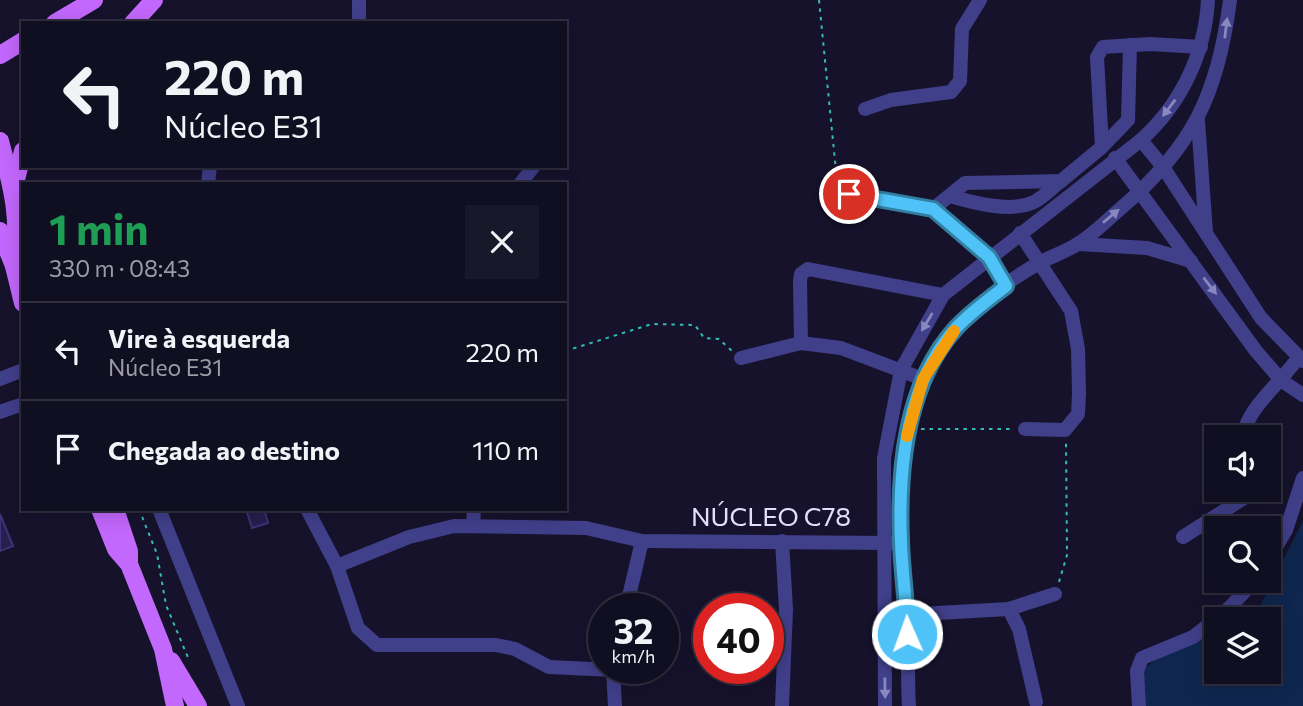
<!DOCTYPE html>
<html lang="pt">
<meta charset="utf-8">
<style>
body{margin:0;font-family:Commissioner,sans-serif;background:#19172a;color:#f1f3f6;height:100vh;display:flex;flex-direction:column;font-size:26px;white-space:nowrap}
*{box-sizing:border-box;margin:0}
p{font-size:23px;color:#9c9ca5}
.icon{flex:none;width:38px;height:38px;fill:none;stroke:currentColor;stroke-width:2;stroke-linecap:round;stroke-linejoin:round}
.map{position:relative;flex:1;overflow:hidden}
.side{position:absolute;left:21px;top:182px;width:546px;height:329px;display:flex;flex-direction:column;background:#100e21;border-radius:0px;box-shadow:0 4px 18px #0003,0 0 0 2px #302e3f}
.side>*{flex:none}
.hud{position:absolute;left:21px;top:21px;width:546px;height:147px;border-radius:0px;box-shadow:0 4px 18px #0003,0 0 0 2px #302e3f;background:#100e21;color:#f1f3f6;overflow:hidden}
.controls{position:absolute;left:1204px;top:425px;display:grid;gap:14px}
.controls a{display:grid;place-items:center;width:77px;height:77px;border-radius:0px;background:#100e21;box-shadow:0 4px 18px #0003,0 0 0 2px #302e3f;font-size:35px}
.speed{position:absolute;left:588px;top:593px;display:flex;gap:14px;font-size:35px;font-weight:700;text-align:center}
.speed>*{display:grid;place-content:center;width:91px;height:91px;border-radius:50%;background:#100e21;box-shadow:0 4px 18px #0003,0 0 0 2px #302e3f;line-height:1}
.speed small{font-size:18px;font-weight:400}
.speed .limit{border:10px solid #d22;background:#fff;color:#111}
.pin{position:absolute;display:grid;place-items:center;width:60px;height:60px;color:#fff;margin:-30px;border:4px solid #fff;border-radius:50%;box-shadow:0 2px 7px #0007}
.me{position:absolute;width:77px;margin:-38px;rotate:358deg;stroke-linejoin:round;filter:drop-shadow(0 0 5px #0008)}
.turn{display:flex;align-items:center;gap:24px;height:147px;padding:0 28px;font-size:32px}
.turn .icon{width:91px;height:91px;stroke-width:2.5}
.turn b{display:block;font-size:49px;line-height:60px}
.round{display:grid;place-items:center;flex:none;width:74px;height:74px;border-radius:0px;background:#19172a}
.summary{display:flex;align-items:center;justify-content:space-between;height:119px;padding:0 28px}
h1{font-size:42px;font-weight:700;line-height:52px;color:#1e9e55}
ul{padding:0;list-style:none}
li{display:flex;align-items:center;gap:21px;height:98px;padding:0 28px;border-top:2px solid #302e3f}
li div{flex:1}
li b{display:block;font-size:26px}
li em{font-style:normal}
.map>svg:first-child{display:block}
.water{fill:#0f274f}
.building{fill:#271f4d;stroke:#3e3178;stroke-width:2}
.lines{fill:none;stroke-linecap:round;stroke-linejoin:round}
.path{stroke:#34bcb2;stroke-width:2;stroke-dasharray:3.5 5;stroke-linecap:butt}
.minor{stroke:#403f8a;stroke-width:14}
.major{stroke:#c268fc;stroke-width:18}
.oneway{fill:#8887be}
.route-casing{stroke:#337fa1;stroke-width:18}
.route{stroke:#4fc3f7;stroke-width:12}
.slow{stroke:#f59e0b;stroke-width:12}
.labels{text-anchor:middle;stroke-width:6;stroke-linejoin:round;paint-order:stroke}
.street-label{font-size:26px;fill:#e1defe;stroke:#16122c}
</style>
<div class="map">
<svg width="1303" height="706" viewBox="0 0 1303 706">
<rect width="100%" height="100%" fill="#16122c"/>
<path class="water" d="M1303,521V706H1146L1142,671C1162,650 1193,648 1216,630V672H1269V620L1237,619L1259,608Z"/>
<g class="building">
<path d="M246,509H264L268,523L252,528Z"/>
<path d="M0,514L13,546L0,551Z"/>
</g>
<g class="lines">
<g class="path">
<path d="M819,0L836,171"/>
<path d="M565,351L652,324L695,325L704,338L719,339L732,351"/>
<path d="M921,429H1013"/>
<path d="M139,509L157,554L166,605L189,660"/>
<path d="M1059,582L1067,555L1066,442"/>
</g>
<g class="minor">
<path d="M359,23V0"/>
<path d="M865,109L891,100L951,92L960,81L962,29L980,0"/>
<path d="M1198,121L1206,233"/>
<path d="M1141,140L1163,167L1261,318L1303,361"/>
<path d="M1102,147L1128,120L1130,45"/>
<path d="M1115,158L1256,351L1282,381L1303,395"/>
<path d="M208,184L210,166"/>
<path d="M520,184L534,166"/>
<path d="M849,194L933,209L989,257L1006,287"/>
<path d="M950,196C974,203 1011,213 1034,202C1044,197 1053,187 1061,181"/>
<path d="M933,209L965,183L1061,181L1102,147L1097,57L1103,47L1150,44L1201,47"/>
<path d="M1020,233L1071,311L1078,349L1079,393L1078,414L1065,430L1025,429"/>
<path d="M1079,244L1147,248L1191,261"/>
<path d="M801,343L800,281L801,274L808,269L943,295"/>
<path d="M741,358L801,343L841,348L923,379"/>
<path d="M0,379L23,370"/>
<path d="M0,412L23,404"/>
<path d="M1243,438C1246,408 1281,383 1298,358"/>
<path d="M159,509L238,706"/>
<path d="M307,509L337,566L358,628L377,645H496L515,649L549,667L613,670"/>
<path d="M473,525L474,509"/>
<path d="M1183,537L1244,498L1247,490"/>
<path d="M782,541L786,610L782,706"/>
<path d="M1269,559L1286,530L1303,478"/>
<path d="M337,566L409,537L454,526L586,528L642,541L893,543"/>
<path d="M626,609L642,541"/>
<path d="M1009,609L1019,629L1036,702"/>
<path d="M884,616L1009,609L1055,594"/>
<path d="M613,668L615,706"/>
<path d="M885,706L884,458L901,370L943,295L1141,140C1181,104 1205,54 1208,0"/>
<path d="M909,706C907,674 909,642 907,611C901,534 892,453 923,380C944,330 994,288 1041,262C1054,255 1068,251 1079,243C1094,234 1107,220 1120,209C1193,147 1218,94 1230,0"/>
<path d="M1139,706L1137,671L1142,658L1193,637L1226,611L1255,581"/>
</g>
<g class="major">
<path d="M55,23L94,0"/>
<path d="M133,23L154,0"/>
<path d="M0,55L23,41"/>
<path d="M0,141C12,186 21,218 14,266"/>
<path d="M15,184L23,151"/>
<path d="M0,231L14,266L23,303"/>
<path d="M100,509L116,549L129,564L163,649L175,706"/>
<path d="M115,509L129,551V561"/>
<path d="M171,661L198,706"/>
</g>
</g>
<defs><path id="oneway-solid" d="M-6-.8H1V-3.2L6.5 0L1 3.2V.8H-6Z" transform="scale(1.75)"/></defs>
<g class="oneway">
<use href="#oneway-solid" transform="translate(1226 28) rotate(-83)"/>
<use href="#oneway-solid" transform="translate(1169 108) rotate(127)"/>
<use href="#oneway-solid" transform="translate(1111 216) rotate(-40)"/>
<use href="#oneway-solid" transform="translate(1210 286) rotate(52)"/>
<use href="#oneway-solid" transform="translate(927 322) rotate(121)"/>
<use href="#oneway-solid" transform="translate(885 688) rotate(89)"/>
</g>
<g class="lines">
<defs>
<path id="route" d="M849,194L933,209L989,257L1006,286C989,299 971,312 956,328C905,384 898,470 901,542C902,573 907,603 907,634"/>
</defs>
<use href="#route" class="route-casing"/>
<use href="#route" class="route"/>
<path class="slow" d="M907,436L923,379L954,331"/>
</g>
<g class="labels">
<g class="street-label">
<text x="771" y="526">NÚCLEO C78</text>
</g>
</g>
</svg>
<div class="controls">
<a><svg class="icon" aria-label="sound" viewBox="0 0 24 24"><path d="M4 9h4l5-4v14l-5-4H4zM17 9q2 3 0 6"/></svg></a>
<a><svg class="icon" aria-label="search" viewBox="0 0 24 24"><circle cx="10" cy="10" r="6"/><path d="M15 15l6 6"/></svg></a>
<a><svg class="icon" aria-label="layers" viewBox="0 0 24 24"><path d="M12 4l9 5-9 5-9-5zM3 14l9 5 9-5"/></svg></a>
</div>
<div class="speed"><div>32<small>km/h</small></div><div class="limit">40</div></div>
<div class="pin" style="left:849px;top:194px;background:#d93025"><svg class="icon" aria-label="arrive" viewBox="0 0 24 24"><path d="M6 21V4h12l-3 4 3 4H6"/></svg></div>
<svg class="me" style="left:907px;top:634px" viewBox="-20 -20 40 40"><circle r="17" fill="#4fc3f7" stroke="#fff" stroke-width="3"/><path d="M0-11L8 9 0 5-8 9z" fill="#fff"/></svg>
<div class="hud">
<div class="turn"><svg class="icon" aria-label="left" viewBox="0 0 24 24"><path d="M17 20v-9H6M10 6l-5 5 5 5"/></svg><div><b>220 m</b>Núcleo E31</div></div>
</div>
<section class="side">
<div class="summary"><div><h1>1 min</h1><p>330 m · 08:43</p></div><a class="round"><svg class="icon" aria-label="close" viewBox="0 0 24 24"><path d="M6 6l12 12M18 6L6 18"/></svg></a></div>
<ul>
<li><svg class="icon" aria-label="left" viewBox="0 0 24 24"><path d="M17 20v-9H6M10 6l-5 5 5 5"/></svg><div><b>Vire à esquerda</b><p>Núcleo E31</p></div><em>220 m</em></li>
<li><svg class="icon" aria-label="arrive" viewBox="0 0 24 24"><path d="M6 21V4h12l-3 4 3 4H6"/></svg><div><b>Chegada ao destino</b></div><em>110 m</em></li>
</ul>
</section>
</div>
